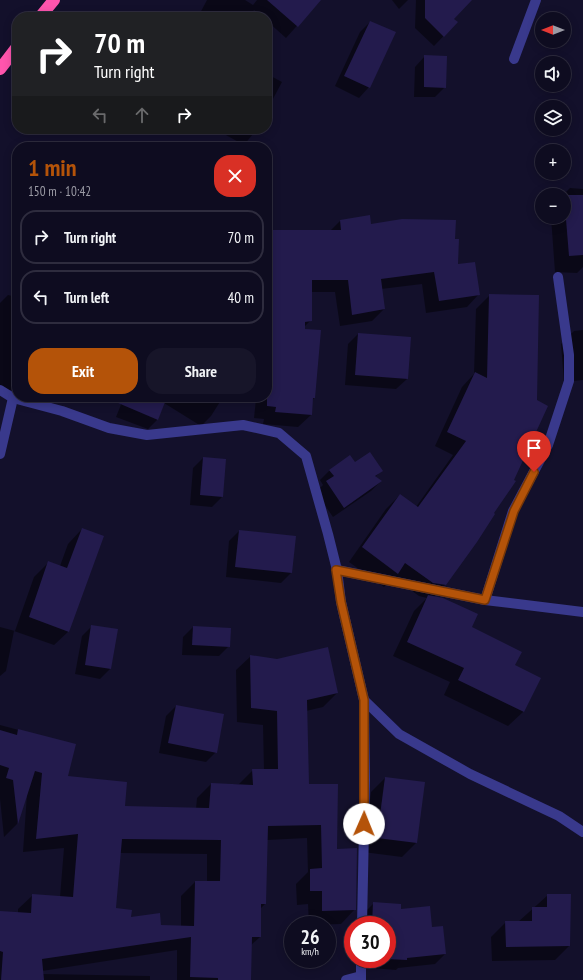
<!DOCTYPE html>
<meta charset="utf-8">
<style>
body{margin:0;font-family:"PT Sans Narrow",sans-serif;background:#171529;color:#f1f3f6;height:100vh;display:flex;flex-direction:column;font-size:15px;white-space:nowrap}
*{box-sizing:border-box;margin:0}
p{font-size:13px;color:#9b9ba5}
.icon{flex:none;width:22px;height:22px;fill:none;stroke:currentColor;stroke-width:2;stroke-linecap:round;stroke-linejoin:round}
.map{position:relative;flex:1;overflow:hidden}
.details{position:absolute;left:12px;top:142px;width:260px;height:260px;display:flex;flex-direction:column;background:#0e0c20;border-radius:16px;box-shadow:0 2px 10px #0003,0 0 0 1px #2e2c3e}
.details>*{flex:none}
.top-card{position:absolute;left:12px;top:12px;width:260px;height:122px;border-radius:16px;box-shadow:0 2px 10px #0003,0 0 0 1px #2e2c3e;background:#202124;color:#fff;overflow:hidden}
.needle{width:26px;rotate:270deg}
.controls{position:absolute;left:535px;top:12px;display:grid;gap:8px}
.controls a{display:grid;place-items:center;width:36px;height:36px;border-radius:50%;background:#0e0c20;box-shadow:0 2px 10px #0003,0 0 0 1px #2e2c3e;font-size:20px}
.speed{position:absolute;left:284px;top:916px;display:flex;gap:8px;font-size:20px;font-weight:700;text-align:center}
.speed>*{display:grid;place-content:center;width:52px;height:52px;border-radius:50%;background:#0e0c20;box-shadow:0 2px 10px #0003,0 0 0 1px #2e2c3e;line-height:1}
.speed small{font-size:10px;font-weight:400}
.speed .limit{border:6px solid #d22;background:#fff;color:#111}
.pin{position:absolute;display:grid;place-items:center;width:34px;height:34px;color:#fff;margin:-41px -17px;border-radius:50% 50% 50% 0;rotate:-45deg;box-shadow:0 0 4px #0007}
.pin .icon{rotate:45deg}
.me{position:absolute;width:44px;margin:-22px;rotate:1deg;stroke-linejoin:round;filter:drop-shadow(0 0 3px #0008)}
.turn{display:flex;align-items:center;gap:14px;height:84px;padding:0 16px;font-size:18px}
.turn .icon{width:52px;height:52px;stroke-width:2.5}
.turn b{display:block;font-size:28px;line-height:34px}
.lanes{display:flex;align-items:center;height:38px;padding:0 16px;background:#0003;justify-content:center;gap:20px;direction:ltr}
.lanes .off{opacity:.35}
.round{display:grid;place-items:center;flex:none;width:42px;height:42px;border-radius:16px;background:#171529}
.summary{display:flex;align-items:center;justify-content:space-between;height:68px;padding:0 16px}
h1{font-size:24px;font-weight:700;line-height:30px;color:#b45309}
.cta{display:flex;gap:8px;margin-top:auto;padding:8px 16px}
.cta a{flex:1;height:46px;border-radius:16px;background:#b45309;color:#fff;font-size:16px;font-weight:700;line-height:46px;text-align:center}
.cta a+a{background:#171529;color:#f1f3f6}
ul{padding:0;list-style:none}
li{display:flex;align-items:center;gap:12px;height:54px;margin:0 8px 6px;padding:0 8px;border:2px solid #2e2c3e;border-radius:16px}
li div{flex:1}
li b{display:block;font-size:15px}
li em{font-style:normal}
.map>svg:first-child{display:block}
.shadow{fill:#0007;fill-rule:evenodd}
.building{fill:#231b4d;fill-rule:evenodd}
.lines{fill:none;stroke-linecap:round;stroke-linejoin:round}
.street{stroke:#39398c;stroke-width:10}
.highway{stroke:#ff55ad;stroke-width:12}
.route-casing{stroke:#753606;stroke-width:10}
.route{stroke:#b45309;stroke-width:7}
</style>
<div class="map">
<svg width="583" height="980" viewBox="0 0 583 980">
<rect width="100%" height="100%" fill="#13102b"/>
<g class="shadow">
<path d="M207,0H245L253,5L257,0H320L286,38L267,21V17H262L254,10L250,17H198Z"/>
<path d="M392,0H408L399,9Z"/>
<path d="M416,0H459L453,19L457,22L434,46L415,28Z"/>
<path d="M370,22L369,87L359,98L335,86L360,32Z"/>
<path d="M425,56L445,87L435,97H414L415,67Z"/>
<path d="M267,74L282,82L267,110Z"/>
<path d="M88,129H97L93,134Z"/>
<path d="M215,129H257L244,145Z"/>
<path d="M570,188L583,189V267L577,273L555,272L551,217H564L563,195Z"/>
<path d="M369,217L370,225L454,240L457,265L479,294L467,307L426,313L422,284L381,289L384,309L372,321L340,326L335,292H311V320L304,327L314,398L312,401L311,415L298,427L263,424L264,419L254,418L256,399L240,398L267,397V231H330L340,221Z"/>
<path d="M8,295L17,297V384L9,392L0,390V303Z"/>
<path d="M490,295L538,296L445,585L433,597L514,666L539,678L523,712L508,726L444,695L450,682L393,656L414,611L427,598L419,596L393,577L384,587L349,562L386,509L400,495L416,507L453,455L435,446L462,387L474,374L476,309Z"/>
<path d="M583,330V380L564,382L561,344L574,331Z"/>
<path d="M358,334L410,338L407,379L396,389L345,385L348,344Z"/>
<path d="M124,397H223L211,416L201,426L164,403L158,419L148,429L116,417Z"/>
<path d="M203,458L222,497L212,507L190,505L193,468Z"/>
<path d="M354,464L381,471L375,477L381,481L371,491L333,517L316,492L323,485L320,480L330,470Z"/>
<path d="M82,529L69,631L54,645L14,631L6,671L0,676V627L15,631L34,577L49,562L60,566L68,544Z"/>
<path d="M239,531L291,573L281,583L226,577L229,541Z"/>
<path d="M92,626L110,669L100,679L75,674L82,636Z"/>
<path d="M193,627L229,646L219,656L182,655L183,637Z"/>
<path d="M251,656L337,693L323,707L306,711L308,785L336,850L355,909L341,924L309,925L308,904L297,905L296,884L308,872L307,838L267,840L265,904L260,909V937L250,946V980H177V950L42,971V974L150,976V980H0V919L18,913V909L33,895L60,897L64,848L23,852L27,794L17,824L4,837L0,799V725L75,745L66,777L124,807L196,809L197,798L211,784H239L253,770H264L263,725L237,722L236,670ZM120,853L207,854V882H195L181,896V926H161L130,918L115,909Z"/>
<path d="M176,706L216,752L206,762L159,753L166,716Z"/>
<path d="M385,778L416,843L402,857L363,852L371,792Z"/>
<path d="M548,895H570L569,946L555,960L492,961L491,937L506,922H518Z"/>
<path d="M374,903L400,910L431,928L445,954L435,964L398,968L396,970L360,967V959H387V925H363L364,913Z"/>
</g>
<g class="building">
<path d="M267,0H321L298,27Z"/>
<path d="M425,0H472L454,19L458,22L444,37L425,18Z"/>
<path d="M370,21L396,32L370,88L344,76Z"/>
<path d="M424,55L447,56L446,88L424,87Z"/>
<path d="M564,195H583V255L569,256Z"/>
<path d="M370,215L371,224L402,219L456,220L455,239H459L458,264L475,262L480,295L439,301L434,272L381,279L385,309L352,315L348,280H312V321L305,322V329L321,330L315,398H313L312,415L275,412L276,407L267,406V230H341L340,220Z"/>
<path d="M489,294L539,295L537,400L548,406L514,480L516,481L494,513L495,514L477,542L446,585L433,583L405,563L398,574L362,547L400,494L418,507L466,441L447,432L475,372L487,378Z"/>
<path d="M358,333L411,337L408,379L355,375Z"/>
<path d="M104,397H167L158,420Z"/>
<path d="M370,452L383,471L375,476L382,481L344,508L326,481L334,476L329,470L350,455L355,462Z"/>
<path d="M203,457L226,459L223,497L200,495Z"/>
<path d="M82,528L104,536L69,632L29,617L48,561L67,568Z"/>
<path d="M239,530L296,536L292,573L235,567Z"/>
<path d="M428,595L443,598L478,614L472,627L522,652L515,665L541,678L524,712L458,680L464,668L407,642Z"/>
<path d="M91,625L118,629L111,669L85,665Z"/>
<path d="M193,626L231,628L230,647L192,645Z"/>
<path d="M328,647L338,693L307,700L309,784H338L337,849L357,848L356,910L322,911V891H310V869L322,868L321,825L268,826L266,904H261V937H252L251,980H218V978L190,977L191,937L42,959L44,980H1L3,952L0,951V911L31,913L32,894L73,897L78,834L36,839L42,773L35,771L18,824L13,780L6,778L9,768L0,765V730L17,735L18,729L76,744L68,776L127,782L125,806L209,808L211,783L253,785L252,769H278L277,711L251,708L250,655L277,659ZM122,839L221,840L220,881H195L194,926L161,925L160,913L131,917L132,910L116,908Z"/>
<path d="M176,705L224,714L217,753L168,743Z"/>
<path d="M385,777L425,782L417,843L377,838Z"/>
<path d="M547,894H571L570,946L506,947L505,921H532V907H547Z"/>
<path d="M373,902L401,904V909L430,906L432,927L443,926L446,954L407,958V960L387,959V925H372Z"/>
</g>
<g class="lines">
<g class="street">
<path d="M514,59L536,0"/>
<path d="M0,390L13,398L62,411L109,428L147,435L243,425L279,433L306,456L328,534L337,570L341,602L364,700L399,734L470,774L559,816L583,832"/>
<path d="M0,454L13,398"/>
<path d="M337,570L485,600L583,612"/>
<path d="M485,600L513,511L548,445L569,381V355L558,277"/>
<path d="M362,925L365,780L364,700"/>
<path d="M346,980L361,976"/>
<path d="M361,980V959"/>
</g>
<g class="highway">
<path d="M40,17L54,0"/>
<path d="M0,69L17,47"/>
</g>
</g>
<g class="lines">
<defs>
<path id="route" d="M364,824V700L341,602L336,570L485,600L514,511L534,472"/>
</defs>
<use href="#route" class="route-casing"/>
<use href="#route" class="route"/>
</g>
</svg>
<div class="controls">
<a><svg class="needle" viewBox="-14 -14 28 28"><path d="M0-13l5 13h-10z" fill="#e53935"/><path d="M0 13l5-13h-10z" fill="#9b9ba5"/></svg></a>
<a><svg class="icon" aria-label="sound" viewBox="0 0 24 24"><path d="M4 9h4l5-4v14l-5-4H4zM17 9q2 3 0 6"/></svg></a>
<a><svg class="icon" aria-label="layers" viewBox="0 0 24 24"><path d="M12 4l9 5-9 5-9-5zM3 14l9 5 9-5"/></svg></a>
<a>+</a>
<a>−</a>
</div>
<div class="speed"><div>26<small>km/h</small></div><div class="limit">30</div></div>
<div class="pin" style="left:534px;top:472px;background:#d93025"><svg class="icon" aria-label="arrive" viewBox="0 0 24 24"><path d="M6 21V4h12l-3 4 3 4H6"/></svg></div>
<svg class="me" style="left:364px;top:824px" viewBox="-20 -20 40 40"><circle r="19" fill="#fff"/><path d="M0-13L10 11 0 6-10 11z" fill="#b45309"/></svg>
<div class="top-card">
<div class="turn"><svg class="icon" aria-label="right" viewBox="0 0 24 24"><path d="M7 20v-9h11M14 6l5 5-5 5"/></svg><div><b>70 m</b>Turn right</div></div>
<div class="lanes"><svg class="icon off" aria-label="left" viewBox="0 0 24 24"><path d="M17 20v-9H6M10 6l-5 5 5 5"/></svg><svg class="icon off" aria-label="ahead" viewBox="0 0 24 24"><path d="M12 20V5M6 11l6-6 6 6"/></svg><svg class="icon" aria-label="right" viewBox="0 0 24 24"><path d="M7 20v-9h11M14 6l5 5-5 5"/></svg></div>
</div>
<section class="details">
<div class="summary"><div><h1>1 min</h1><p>150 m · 10:42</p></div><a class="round" style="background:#d93025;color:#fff"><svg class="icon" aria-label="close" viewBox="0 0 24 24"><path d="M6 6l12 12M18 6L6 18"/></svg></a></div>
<ul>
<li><svg class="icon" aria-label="right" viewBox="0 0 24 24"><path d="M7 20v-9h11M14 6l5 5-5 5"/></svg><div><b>Turn right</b></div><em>70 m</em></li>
<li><svg class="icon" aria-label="left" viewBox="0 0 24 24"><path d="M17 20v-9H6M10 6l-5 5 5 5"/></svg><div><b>Turn left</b></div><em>40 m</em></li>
</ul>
<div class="cta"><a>Exit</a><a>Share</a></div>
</section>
</div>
